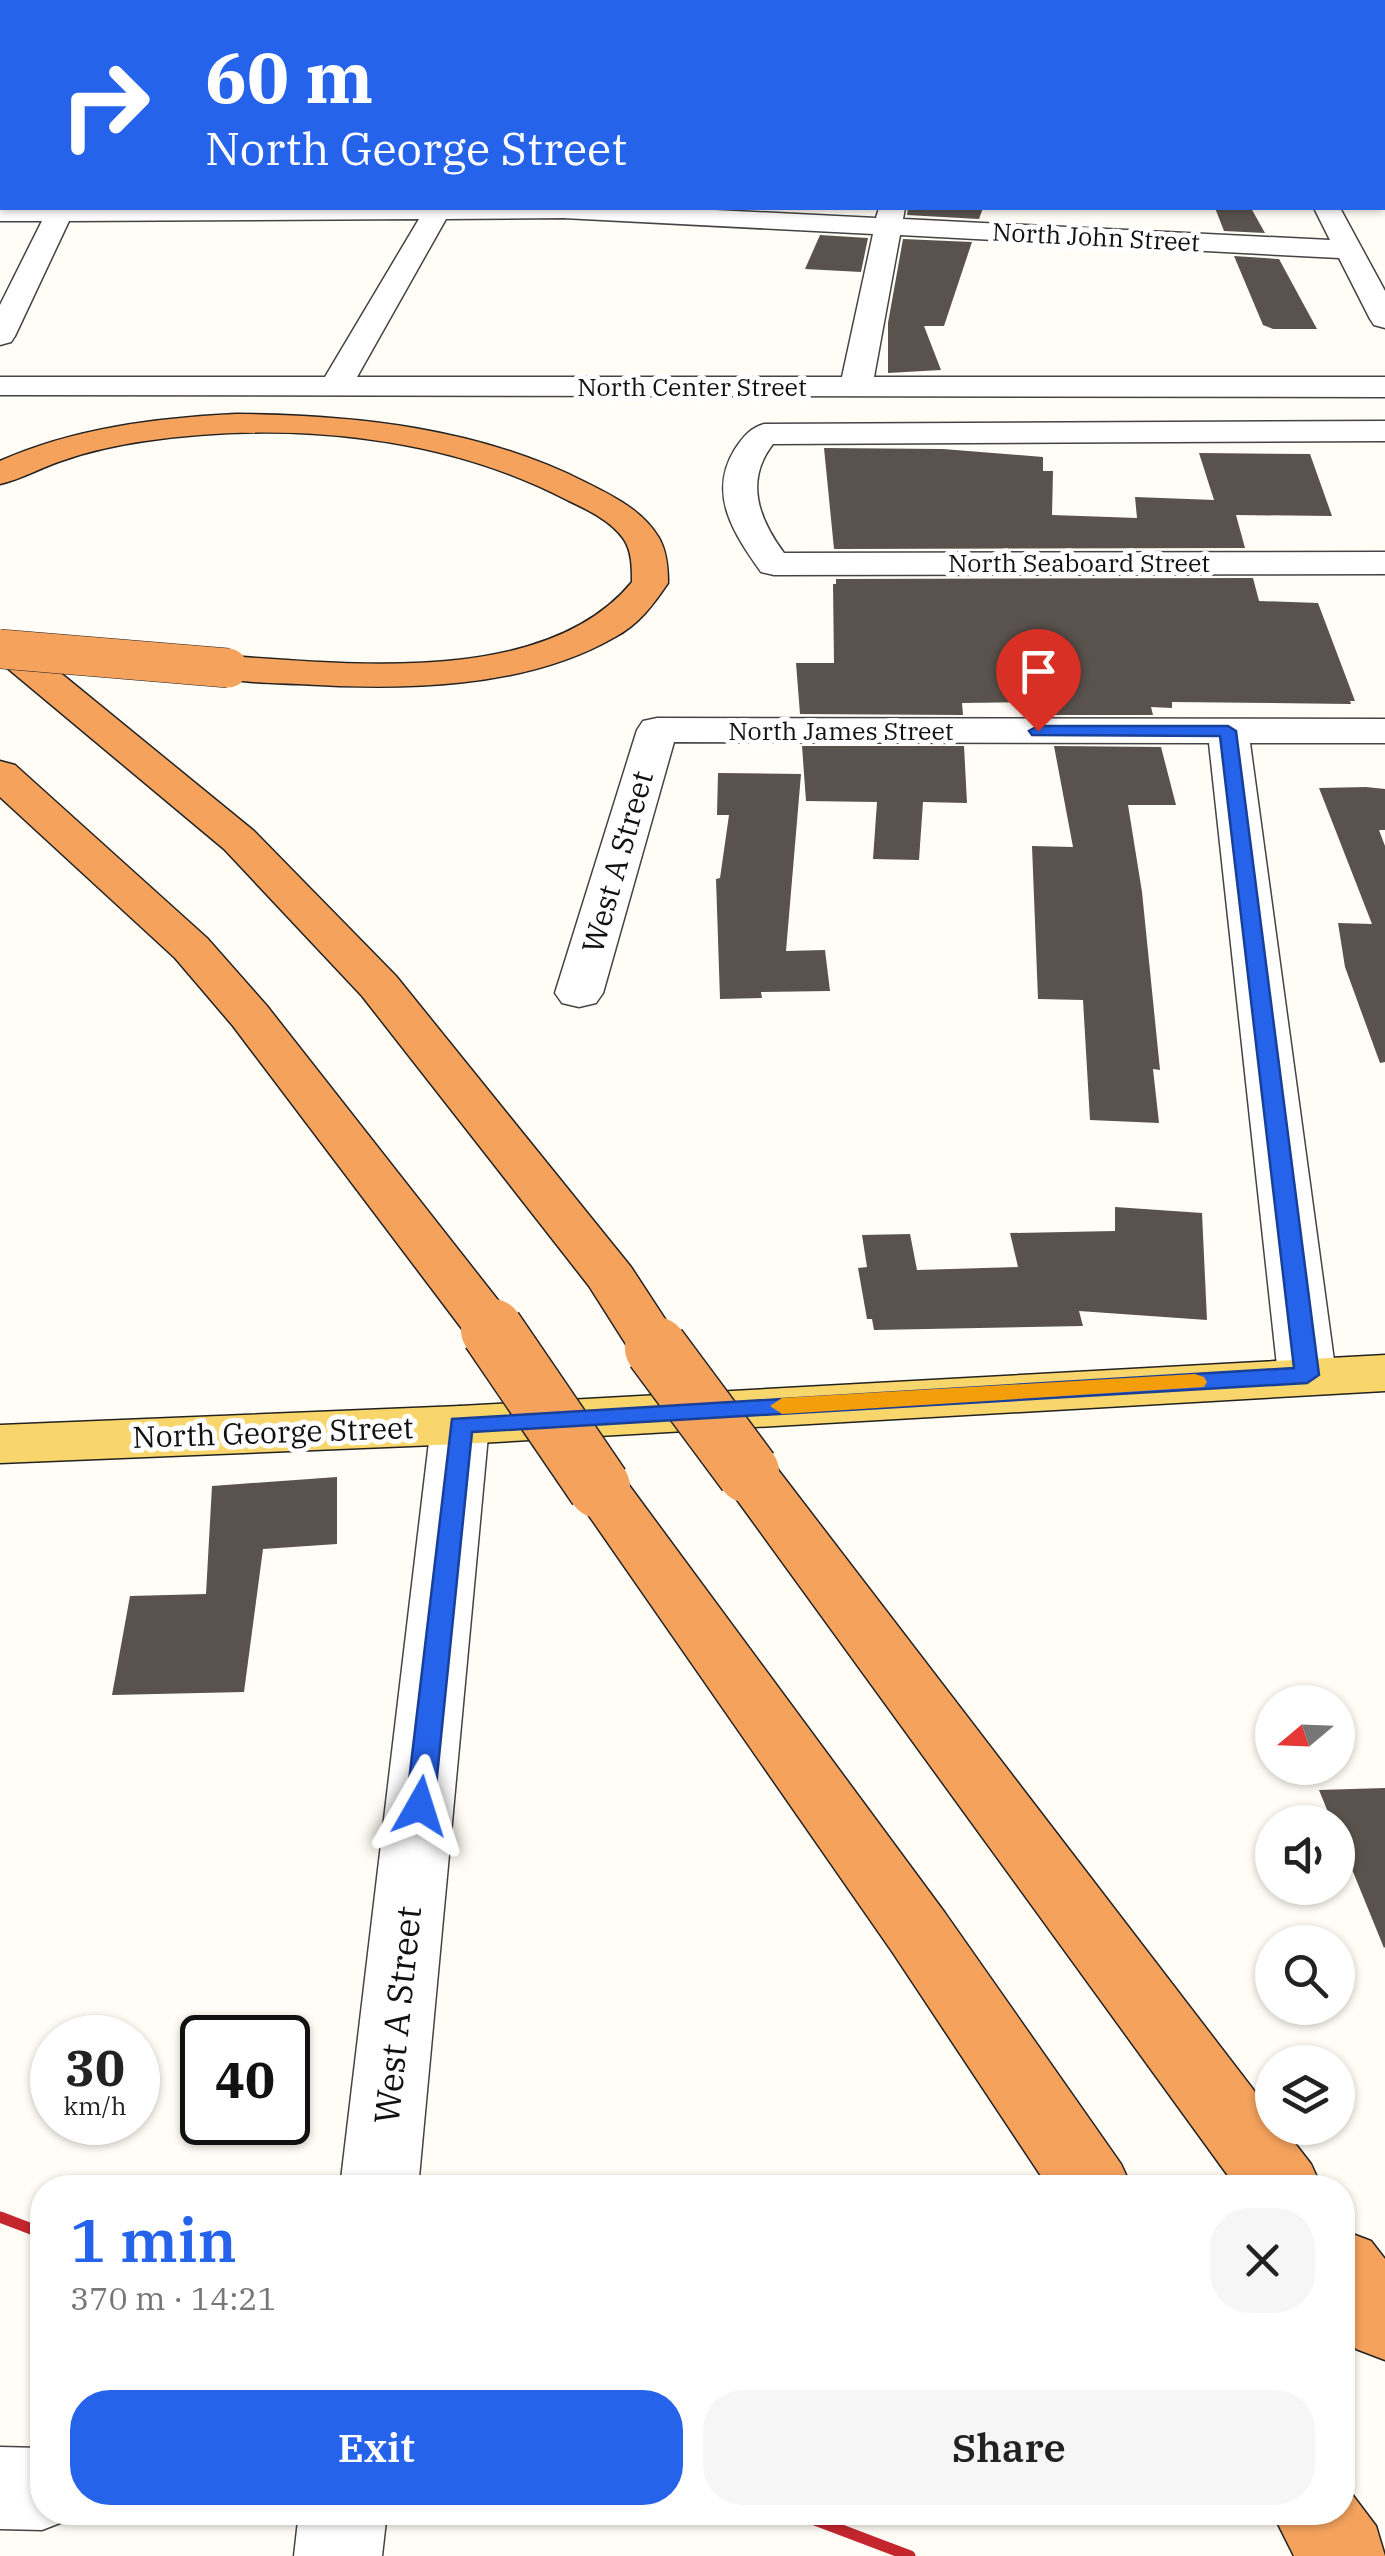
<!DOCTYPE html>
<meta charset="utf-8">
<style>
body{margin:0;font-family:"IBM Plex Serif",serif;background:#f6f6f6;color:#222;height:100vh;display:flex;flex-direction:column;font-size:38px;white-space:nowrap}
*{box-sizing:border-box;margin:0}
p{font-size:32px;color:#767676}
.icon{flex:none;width:55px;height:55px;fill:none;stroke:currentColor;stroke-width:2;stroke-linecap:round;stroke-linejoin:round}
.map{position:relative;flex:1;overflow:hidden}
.side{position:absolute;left:30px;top:2175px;width:1325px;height:350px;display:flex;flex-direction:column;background:#fff;border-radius:40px;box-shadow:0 2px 8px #0004}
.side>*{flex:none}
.hud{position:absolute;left:0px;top:0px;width:1385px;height:210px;box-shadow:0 2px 8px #0004;background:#2563eb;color:#fff;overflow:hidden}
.needle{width:65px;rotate:251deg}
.controls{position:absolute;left:1255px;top:1685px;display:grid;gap:20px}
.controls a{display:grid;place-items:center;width:100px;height:100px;border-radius:50%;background:#fff;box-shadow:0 2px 8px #0004;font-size:50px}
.speed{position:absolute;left:30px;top:2015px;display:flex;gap:20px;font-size:50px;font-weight:700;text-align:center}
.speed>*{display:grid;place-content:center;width:130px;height:130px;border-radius:50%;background:#fff;box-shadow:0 2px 8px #0004;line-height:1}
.speed small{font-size:25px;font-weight:400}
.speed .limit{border:5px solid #111;border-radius:15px;background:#fff;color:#111}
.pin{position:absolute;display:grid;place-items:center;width:85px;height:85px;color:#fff;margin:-102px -42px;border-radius:50% 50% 50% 0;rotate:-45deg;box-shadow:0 0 10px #0007}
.pin .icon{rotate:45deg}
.me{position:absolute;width:110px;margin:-55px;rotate:6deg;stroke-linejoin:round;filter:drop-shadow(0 0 8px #0008)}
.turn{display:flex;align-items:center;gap:35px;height:210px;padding:0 40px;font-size:45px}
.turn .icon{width:130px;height:130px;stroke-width:2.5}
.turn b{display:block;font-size:70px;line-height:85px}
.round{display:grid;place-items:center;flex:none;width:105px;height:105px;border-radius:40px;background:#f6f6f6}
.overview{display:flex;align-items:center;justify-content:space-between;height:170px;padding:0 40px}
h1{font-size:60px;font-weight:600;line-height:75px;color:#2563eb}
.action{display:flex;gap:20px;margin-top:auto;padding:20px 40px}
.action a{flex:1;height:115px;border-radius:40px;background:#2563eb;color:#fff;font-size:40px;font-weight:600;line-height:115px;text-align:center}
.action a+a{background:#f6f6f6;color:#222}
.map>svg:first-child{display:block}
.building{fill:#5a524d}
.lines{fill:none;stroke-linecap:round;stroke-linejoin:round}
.minor-casing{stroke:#444;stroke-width:3}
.major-casing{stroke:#222;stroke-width:3}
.highway-casing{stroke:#222;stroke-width:3}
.minor{fill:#fff;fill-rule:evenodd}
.major{fill:#f9d66b;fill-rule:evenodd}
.highway{fill:#f5a25d;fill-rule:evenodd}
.rail{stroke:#c4262e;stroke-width:11}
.highway-bridge-far1-casing{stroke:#222;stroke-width:40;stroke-linecap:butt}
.highway-bridge-casing{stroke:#222;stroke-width:65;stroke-linecap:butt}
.highway-bridge-far1{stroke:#f5a25d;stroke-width:39}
.highway-bridge{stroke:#f5a25d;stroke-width:62}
.route{fill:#2563eb;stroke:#184099;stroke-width:2.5}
.slow{fill:#f59e0b}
.labels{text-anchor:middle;stroke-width:10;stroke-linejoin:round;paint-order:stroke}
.far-street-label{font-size:25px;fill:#111;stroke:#fff}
.street-label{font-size:30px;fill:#111;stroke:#fff}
.near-street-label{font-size:35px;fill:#111;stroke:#fff}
</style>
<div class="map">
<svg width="1385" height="2556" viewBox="0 0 1385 2556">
<rect width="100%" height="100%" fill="#fffdf5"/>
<g class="building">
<path d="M908,208H983L979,219L907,215Z"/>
<path d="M1215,208H1251L1265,233L1224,231Z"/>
<path d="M820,235L868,238L861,272L805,269Z"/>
<path d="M903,239L972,242L944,326H924L941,370L888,373V323Z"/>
<path d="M1234,256L1279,259L1317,329H1273L1263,325Z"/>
<path d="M824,448L943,449L1043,457V471H1053L1052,515L1137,518L1135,497L1214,500L1199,453L1310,454L1332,516L1236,515L1245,548L834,549Z"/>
<path d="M1253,578L1259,601L1318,603L1355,701H1350L1351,704L1172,702V708L1151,707L1153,715H1048L1045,702L962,703L963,715L800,714L796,663H834L833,584H836V579Z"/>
<path d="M802,746H964L967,803L923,802L919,860L873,859L877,802L806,801Z"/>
<path d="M1054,746L1161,747L1176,805H1128L1142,892L1160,1070L1153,1069L1159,1123L1090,1120L1083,1000L1038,999L1032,846L1073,847Z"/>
<path d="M718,773L801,774L786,951L825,950L830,991L761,992L762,998L720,999L716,879L720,878L729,815H717Z"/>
<path d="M1366,787L1385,789V830H1379L1385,846V1062L1380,1063L1345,967L1338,923L1372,924L1319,788Z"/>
<path d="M1115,1207L1202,1213L1207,1320L1079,1311L1083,1326L874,1330L872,1319H867L858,1268L867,1267L862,1235L910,1234L917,1270L1018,1267L1010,1233L1115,1231Z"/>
<path d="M337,1477V1544L263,1549L244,1692L112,1695L130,1596L206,1594L212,1486Z"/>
<path d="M1385,1788V1947L1384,1948L1338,1835V1822H1332L1319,1790Z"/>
</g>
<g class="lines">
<defs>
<g id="minor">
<path d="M54,0H76L77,2H56Z"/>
<path d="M610,0H632V2H611Z"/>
<path d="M668,0H690L691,2H670Z"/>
<path d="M872,0H894L895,2H874Z"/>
<path d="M1074,0H1096L1097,2H1076Z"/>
<path d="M1128,0H1150L1151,2H1130Z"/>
<rect x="1382" y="19" width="3" height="14"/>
<rect x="0" y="77" width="2" height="14"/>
<rect x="1382" y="143" width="3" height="16"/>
<path d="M0,205L675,208L876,218L879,208H905L903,219L1330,240L1314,208H1340L1385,291V328L1374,325L1370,319L1339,258L900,235L874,377H1385V397L0,395V377H325L419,219L69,221L15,336L11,342L0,345V305L42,221H0ZM563,218L873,234L842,377H357L446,219Z"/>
<path d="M1385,421V441L773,444C744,481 759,519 784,553L1385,552V574L774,575L761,572C734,534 707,494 735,449C743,437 750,428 764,424Z"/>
<path d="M657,718L1385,719V743H1250L1336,1375L1327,1388L1307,1393L1287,1388L1278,1375L1209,743L674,742L603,993L596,1003L579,1007L562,1003L555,993L637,730L643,721Z"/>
<path d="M460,1406L481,1412L489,1425L418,2188H340L431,1425L439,1412Z"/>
<path d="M0,2447L42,2448V2512H75L73,2518L42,2530L0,2529Z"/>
<path d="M299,2512H387L382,2556H294Z"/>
</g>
<g id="major">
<rect x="0" y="33" width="2" height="14"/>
<rect x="1382" y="33" width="3" height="14"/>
<path d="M1385,1355V1391L460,1444L0,1463V1425L460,1406Z"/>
</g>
<g id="highway">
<path d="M236,414C356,415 479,428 587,483C615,497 643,511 659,538C667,552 668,568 668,583C654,604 638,625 615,637C523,690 401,690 298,684C271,683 241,683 214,676L208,668L214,660L228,656C349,664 546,687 632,582C632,568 632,550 623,538C610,520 586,509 567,500C441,434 284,421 145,441C117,445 90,451 64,460C42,467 22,479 0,484V461C74,428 156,418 236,414Z"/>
<path d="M0,631L14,635L254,831L396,976L631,1267L684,1348L676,1360L656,1366L636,1360L589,1286L362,996L224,849L0,662Z"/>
<path d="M0,761L15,765L207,938L267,1006L512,1318L520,1330L512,1342L492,1347L472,1342L233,1026L175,958L0,797Z"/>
<path d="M748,1452L769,1458L1272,2114V2128H1283L1311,2164L1322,2188H1237L727,1486L718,1472L727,1458Z"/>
<path d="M599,1467L620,1473L945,1913L1121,2164L1132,2188H1049L893,1953L569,1487L578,1473Z"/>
<path d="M1342,2230L1371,2241L1385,2259V2360L1356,2349L1342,2331Z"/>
<path d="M1342,2481L1376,2526L1385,2556H1294L1272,2512H1342Z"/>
</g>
</defs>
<use href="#minor" class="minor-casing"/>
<use href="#major" class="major-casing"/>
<use href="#highway" class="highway-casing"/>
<use href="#minor" class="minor"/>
<use href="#major" class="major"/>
<use href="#highway" class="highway"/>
<g class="rail">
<path d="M0,2217L42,2233"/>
<path d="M794,2512L910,2556"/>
</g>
<defs>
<path id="highway-bridge-far1" d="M0,649L228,668"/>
<g id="highway-bridge">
<path d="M492,1330L599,1487"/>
<path d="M656,1348L748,1472"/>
</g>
</defs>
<use href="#highway-bridge-far1" class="highway-bridge-far1-casing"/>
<use href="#highway-bridge" class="highway-bridge-casing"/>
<use href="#highway-bridge-far1" class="highway-bridge-far1"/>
<use href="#highway-bridge" class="highway-bridge"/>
</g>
<path class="route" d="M1038,726H1228L1236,731L1319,1375L1307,1383L472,1432L434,1806L430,1814L420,1817L410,1814L406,1806L452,1419L1294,1368L1220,736L1032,735L1029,731Z"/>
<path class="slow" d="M1195,1374L1204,1377L1207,1382L1204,1387L782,1414L770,1406L782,1398Z"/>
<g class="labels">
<g class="far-street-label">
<text transform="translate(1096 237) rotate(3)" y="9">North John Street</text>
<text x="692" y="396">North Center Street</text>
<text x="1079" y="572">North Seaboard Street</text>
<text x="841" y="740">North James Street</text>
</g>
<g class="street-label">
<text transform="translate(618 862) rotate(-74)" y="10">West A Street</text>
<text transform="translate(273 1433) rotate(-2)" y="10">North George Street</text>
</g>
<g class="near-street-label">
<text transform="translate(398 2015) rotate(-84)" y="12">West A Street</text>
</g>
</g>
</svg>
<div class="controls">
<a><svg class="needle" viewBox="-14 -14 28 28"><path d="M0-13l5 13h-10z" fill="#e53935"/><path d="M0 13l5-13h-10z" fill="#767676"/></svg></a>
<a><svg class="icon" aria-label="sound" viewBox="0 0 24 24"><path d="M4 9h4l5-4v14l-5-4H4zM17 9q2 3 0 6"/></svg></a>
<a><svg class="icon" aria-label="search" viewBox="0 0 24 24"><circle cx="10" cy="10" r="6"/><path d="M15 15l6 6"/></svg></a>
<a><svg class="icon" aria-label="layers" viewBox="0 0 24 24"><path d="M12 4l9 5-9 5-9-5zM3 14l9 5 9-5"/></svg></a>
</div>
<div class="speed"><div>30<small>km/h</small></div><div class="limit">40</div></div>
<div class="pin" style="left:1038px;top:731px;background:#d93025"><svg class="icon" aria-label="arrive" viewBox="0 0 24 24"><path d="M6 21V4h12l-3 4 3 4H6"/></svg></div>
<svg class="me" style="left:420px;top:1806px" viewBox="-20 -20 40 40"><path d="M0-17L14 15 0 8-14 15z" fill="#2563eb" stroke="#fff" stroke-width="4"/></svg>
<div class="hud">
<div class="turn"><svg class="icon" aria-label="right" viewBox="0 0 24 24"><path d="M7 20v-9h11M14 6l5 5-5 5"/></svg><div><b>60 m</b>North George Street</div></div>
</div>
<section class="side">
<div class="overview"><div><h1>1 min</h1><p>370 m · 14:21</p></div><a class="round"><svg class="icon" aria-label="close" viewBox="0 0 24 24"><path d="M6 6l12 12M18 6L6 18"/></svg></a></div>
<div class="action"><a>Exit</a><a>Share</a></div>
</section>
</div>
